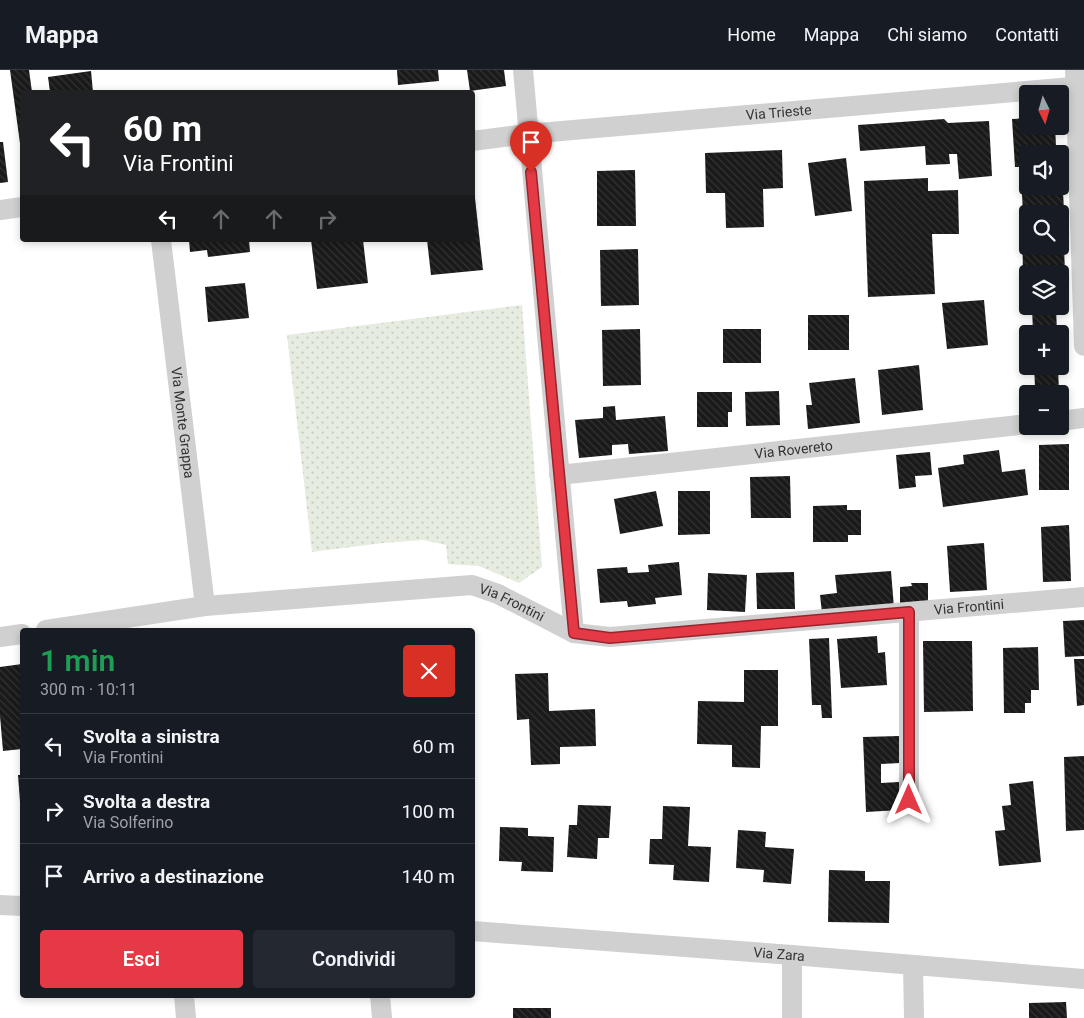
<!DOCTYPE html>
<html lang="it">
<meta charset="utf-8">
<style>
body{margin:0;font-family:Roboto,sans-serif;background:#242831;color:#f1f3f6;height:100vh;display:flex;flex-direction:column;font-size:19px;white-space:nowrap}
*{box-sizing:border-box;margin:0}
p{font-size:16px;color:#9ea1a6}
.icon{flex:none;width:28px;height:28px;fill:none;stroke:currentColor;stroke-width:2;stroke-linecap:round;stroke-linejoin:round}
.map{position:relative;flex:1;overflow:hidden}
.details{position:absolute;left:20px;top:558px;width:455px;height:370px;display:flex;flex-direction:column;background:#171b24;border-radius:5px;box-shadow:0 2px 8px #0003}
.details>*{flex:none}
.top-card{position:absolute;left:20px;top:20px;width:455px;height:152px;border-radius:5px;box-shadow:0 2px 8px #0003;background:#202124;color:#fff;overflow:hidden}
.needle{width:32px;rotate:175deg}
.tools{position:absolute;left:1019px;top:15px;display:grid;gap:10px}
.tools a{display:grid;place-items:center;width:50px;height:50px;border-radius:5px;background:#171b24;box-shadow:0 2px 8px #0003;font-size:25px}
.pin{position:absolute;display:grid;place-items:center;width:42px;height:42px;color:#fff;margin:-51px -21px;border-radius:50% 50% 50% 0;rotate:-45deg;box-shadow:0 0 5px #0007}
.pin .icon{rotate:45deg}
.me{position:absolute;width:55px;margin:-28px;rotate:0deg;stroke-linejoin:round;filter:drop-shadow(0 0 4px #0008)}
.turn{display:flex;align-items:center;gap:18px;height:105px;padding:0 20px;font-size:22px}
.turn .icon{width:65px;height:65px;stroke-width:2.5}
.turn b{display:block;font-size:35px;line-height:42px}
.lanes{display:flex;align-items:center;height:48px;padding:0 20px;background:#0003;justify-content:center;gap:25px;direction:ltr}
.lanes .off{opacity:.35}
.round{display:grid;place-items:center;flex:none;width:52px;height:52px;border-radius:5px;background:#242831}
.head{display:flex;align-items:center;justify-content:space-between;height:85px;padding:0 20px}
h1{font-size:30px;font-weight:600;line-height:38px;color:#1e9e55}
.button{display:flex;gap:10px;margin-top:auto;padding:10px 20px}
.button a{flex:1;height:58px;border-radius:5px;background:#e63946;color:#fff;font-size:20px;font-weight:600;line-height:58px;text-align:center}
.button a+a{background:#242831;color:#f1f3f6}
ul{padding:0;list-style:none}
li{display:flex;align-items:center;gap:15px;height:65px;padding:0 20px;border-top:1px solid #363941}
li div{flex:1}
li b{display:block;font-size:19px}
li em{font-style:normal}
header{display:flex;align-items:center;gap:30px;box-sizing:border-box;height:70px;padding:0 25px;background:#171b24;border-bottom:1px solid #363941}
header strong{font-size:24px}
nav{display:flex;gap:28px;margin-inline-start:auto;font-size:18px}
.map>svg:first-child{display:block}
.grass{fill:url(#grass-dots)}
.building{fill:url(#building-back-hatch)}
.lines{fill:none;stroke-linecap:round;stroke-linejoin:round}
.street{stroke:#d0d0d0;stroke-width:20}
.route-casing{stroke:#96252e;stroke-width:12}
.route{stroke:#e63946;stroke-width:9}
.labels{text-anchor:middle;stroke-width:5;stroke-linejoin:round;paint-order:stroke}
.street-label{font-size:14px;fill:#333;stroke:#fff}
</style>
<header>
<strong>Mappa</strong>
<nav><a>Home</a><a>Mappa</a><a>Chi siamo</a><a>Contatti</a></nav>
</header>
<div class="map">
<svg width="1084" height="948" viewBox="0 0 1084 948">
<defs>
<pattern id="grass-dots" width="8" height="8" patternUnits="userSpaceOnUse" patternTransform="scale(1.25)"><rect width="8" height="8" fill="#e6ecdf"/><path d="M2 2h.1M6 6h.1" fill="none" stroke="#c6cbc0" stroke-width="1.8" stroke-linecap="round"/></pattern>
<pattern id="building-back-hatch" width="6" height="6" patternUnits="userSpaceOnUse" patternTransform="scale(1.25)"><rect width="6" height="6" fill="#1a1a1a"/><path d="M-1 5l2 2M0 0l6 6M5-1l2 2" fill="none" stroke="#333"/></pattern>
</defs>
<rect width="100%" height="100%" fill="#fff"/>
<path class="grass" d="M522,235L542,497L519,513L479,496L448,494L446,475L423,470L383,473L312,482L287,265Z"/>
<g class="building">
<path d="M10,0H29L32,22H22V88Z"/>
<path d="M397,0H438L439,11L398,15Z"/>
<path d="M467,0H504L506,16L470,21Z"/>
<path d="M91,1L93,22H50L48,7Z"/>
<path d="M1028,48V56H1055L1056,76H1063L1064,100H1060V84H1028V97H1015L1012,49Z"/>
<path d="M944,49L948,53L989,51L992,106L959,109L957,84H949L950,94L926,95L925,76L860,81L858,55Z"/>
<path d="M0,72H3L8,112L0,113Z"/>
<path d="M782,80L783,118L763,119L764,157L726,158L725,123H706L705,83Z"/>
<path d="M846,88L852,141L815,146L808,93Z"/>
<path d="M635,100L636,156H597V101Z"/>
<path d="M1060,104H1062L1064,140L1023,143L1021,106H1028V116H1060Z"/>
<path d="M928,108V121L958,120L959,164H932L935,224L868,227L864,111Z"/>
<path d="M475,128L483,200L431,205L427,170H472V129Z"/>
<path d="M1060,155H1063L1065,201L1023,203L1022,157L1028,156V176H1060Z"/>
<path d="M189,170H249L250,182L208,187L207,180L190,182Z"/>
<path d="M311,170H363L368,213L317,219Z"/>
<path d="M638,179L639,235L601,236L600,180Z"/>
<path d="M245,213L249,248L208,252L205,217Z"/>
<path d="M984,230L988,275L947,279L942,233Z"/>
<path d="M1032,236H1056L1057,264H1033Z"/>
<rect x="808" y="245" width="41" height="35"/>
<path d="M640,259L641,315L603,316L602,260Z"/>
<rect x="723" y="259" width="38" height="34"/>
<path d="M919,295L923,340L882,345L878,300Z"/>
<path d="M1034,296H1058L1059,324H1038V316L1035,317Z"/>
<path d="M855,308L860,353L808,359L806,335H812L809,313Z"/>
<path d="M779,321L780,355L746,356L745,322Z"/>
<path d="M697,322H732V342H728V357H697Z"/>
<path d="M615,336L616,350L665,346L668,381L629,384L628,374L612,375V385L579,388L575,350L603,348V337Z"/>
<path d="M1069,374V420H1039V375Z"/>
<path d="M999,380L1002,402L1025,399L1028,425L943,437L938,398L964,394L963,385Z"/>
<path d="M930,382L932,405L915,406L916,417L899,419L896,385Z"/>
<path d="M790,406L791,448H751L750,407Z"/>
<path d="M656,421L663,456L620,464L614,429Z"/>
<path d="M678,421H710V464L678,465Z"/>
<path d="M847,435V440H861V465H848V472H813V436Z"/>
<path d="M1069,455L1071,511L1043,512L1041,457Z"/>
<path d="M984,473L987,520L950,522L947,476Z"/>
<path d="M679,492L682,525L655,528L656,534L628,537L627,531L600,533L597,499L627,497L628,503L649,502L648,495Z"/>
<path d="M891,501L894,538L822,543L820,525L837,523L835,505Z"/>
<path d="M794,502L795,539H757L756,503Z"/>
<path d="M708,503L747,505L745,542L707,540Z"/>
<path d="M911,513H928V535L900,536V517L912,516Z"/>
<path d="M1084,550V586L1065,587L1063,551Z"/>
<path d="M877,566L878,583L885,582L887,615L841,618L837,569Z"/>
<path d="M829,568L832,648H822L821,635H812L809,569Z"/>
<path d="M923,571H972L973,641L924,642Z"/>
<path d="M1038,577L1039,620H1031V633H1025V643H1004L1003,578Z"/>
<path d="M1074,589H1084V635L1077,636Z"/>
<path d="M22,594V679L3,681L0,646V597Z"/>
<path d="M744,600H778V656H761L760,698L732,697V675L697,674L698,631L744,632Z"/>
<path d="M548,603L549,641L595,639L596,676L560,677V694L531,695L529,649L517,650L515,604Z"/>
<path d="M899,666L900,693L881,694V713L899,712L900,740L866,742L863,667Z"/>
<path d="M1084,686V760L1066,761L1064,687Z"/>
<path d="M18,705H22V745H21Z"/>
<path d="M1033,711L1041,792L999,796L995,761L1005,760L1002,736L1011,735L1009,714Z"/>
<path d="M578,735L611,736L609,768H598L597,789L567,787L569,755H577Z"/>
<path d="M663,736L690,737L688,776L711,777L709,812L673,810L674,795L649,794L650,769H662Z"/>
<path d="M500,757L528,758V766L554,767L553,802L521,801L522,792L499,791Z"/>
<path d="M738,760L766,762L765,777L794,779L791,814L763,812L764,800L736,798Z"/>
<path d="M829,800L865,801V811H890L889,853L828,852Z"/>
<path d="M1066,932L1067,948H1029V933Z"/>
<rect x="513" y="938" width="38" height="10"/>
</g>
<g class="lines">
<g class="street">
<path d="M523,0L574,563"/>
<path d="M1075,0L1084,276"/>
<path id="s1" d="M472,71L527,64L1084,16"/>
<path d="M0,140L22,137"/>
<path id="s2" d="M161,170L205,536"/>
<path d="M1060,351L1084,348"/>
<path id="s3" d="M559,405L1028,354"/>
<path id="s4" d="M46,560L205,536L472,515L498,524L574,563L610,567L1084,527"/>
<path d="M0,567L22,564"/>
<path d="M909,730V542"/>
<path d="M0,835L22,836"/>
<path id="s5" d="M472,861L792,885L1084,909"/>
<path d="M792,885V948"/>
<path d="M913,895L914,948"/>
<path d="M184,925L186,948"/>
<path d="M380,925L382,948"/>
</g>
</g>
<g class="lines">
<defs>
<path id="route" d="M531,102L574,563L610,568L909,542V730"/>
</defs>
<use href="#route" class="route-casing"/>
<use href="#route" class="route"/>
</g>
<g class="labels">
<g class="street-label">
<text dy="5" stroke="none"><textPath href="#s1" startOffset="308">Via Trieste</textPath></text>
<text dy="5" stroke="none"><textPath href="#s2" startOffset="184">Via Monte Grappa</textPath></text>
<text dy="5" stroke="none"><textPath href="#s3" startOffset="236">Via Rovereto</textPath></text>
<text dy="5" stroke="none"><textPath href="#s4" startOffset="472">Via Frontini</textPath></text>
<text dy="5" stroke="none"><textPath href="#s4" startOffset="938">Via Frontini</textPath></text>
<text dy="5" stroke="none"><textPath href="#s5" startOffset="308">Via Zara</textPath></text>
</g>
</g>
</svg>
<div class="tools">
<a><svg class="needle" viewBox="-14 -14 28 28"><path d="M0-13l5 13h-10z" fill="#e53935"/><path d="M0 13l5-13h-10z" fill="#9ea1a6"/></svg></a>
<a><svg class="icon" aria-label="sound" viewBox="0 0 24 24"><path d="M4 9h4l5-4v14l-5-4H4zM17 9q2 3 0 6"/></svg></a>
<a><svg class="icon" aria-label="search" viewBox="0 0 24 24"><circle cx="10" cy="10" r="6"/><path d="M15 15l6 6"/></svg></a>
<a><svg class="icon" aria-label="layers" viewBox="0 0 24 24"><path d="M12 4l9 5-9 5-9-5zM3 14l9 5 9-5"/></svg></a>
<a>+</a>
<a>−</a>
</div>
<div class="pin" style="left:531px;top:102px;background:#d93025"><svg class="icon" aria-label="arrive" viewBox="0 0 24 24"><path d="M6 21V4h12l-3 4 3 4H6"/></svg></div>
<svg class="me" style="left:909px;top:730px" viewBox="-20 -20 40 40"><path d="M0-17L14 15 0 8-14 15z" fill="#e63946" stroke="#fff" stroke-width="4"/></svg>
<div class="top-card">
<div class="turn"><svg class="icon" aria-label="left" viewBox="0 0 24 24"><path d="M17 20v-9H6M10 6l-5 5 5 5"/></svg><div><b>60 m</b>Via Frontini</div></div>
<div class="lanes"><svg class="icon" aria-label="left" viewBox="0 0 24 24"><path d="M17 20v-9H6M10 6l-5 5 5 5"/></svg><svg class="icon off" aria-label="ahead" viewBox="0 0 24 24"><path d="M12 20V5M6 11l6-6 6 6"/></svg><svg class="icon off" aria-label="ahead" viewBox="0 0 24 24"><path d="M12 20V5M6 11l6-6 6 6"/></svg><svg class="icon off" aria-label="right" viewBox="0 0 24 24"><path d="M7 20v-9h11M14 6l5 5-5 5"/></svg></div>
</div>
<section class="details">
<div class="head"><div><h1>1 min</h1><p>300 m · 10:11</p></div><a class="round" style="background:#d93025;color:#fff"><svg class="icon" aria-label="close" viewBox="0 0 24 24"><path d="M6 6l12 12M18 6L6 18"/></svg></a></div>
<ul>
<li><svg class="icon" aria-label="left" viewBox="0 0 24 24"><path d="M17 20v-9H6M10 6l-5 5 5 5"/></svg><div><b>Svolta a sinistra</b><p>Via Frontini</p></div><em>60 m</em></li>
<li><svg class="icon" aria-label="right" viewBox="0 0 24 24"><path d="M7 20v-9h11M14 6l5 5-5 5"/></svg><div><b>Svolta a destra</b><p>Via Solferino</p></div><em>100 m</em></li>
<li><svg class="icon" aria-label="arrive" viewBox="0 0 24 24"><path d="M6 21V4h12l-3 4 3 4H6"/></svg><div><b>Arrivo a destinazione</b></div><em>140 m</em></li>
</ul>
<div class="button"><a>Esci</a><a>Condividi</a></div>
</section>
</div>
